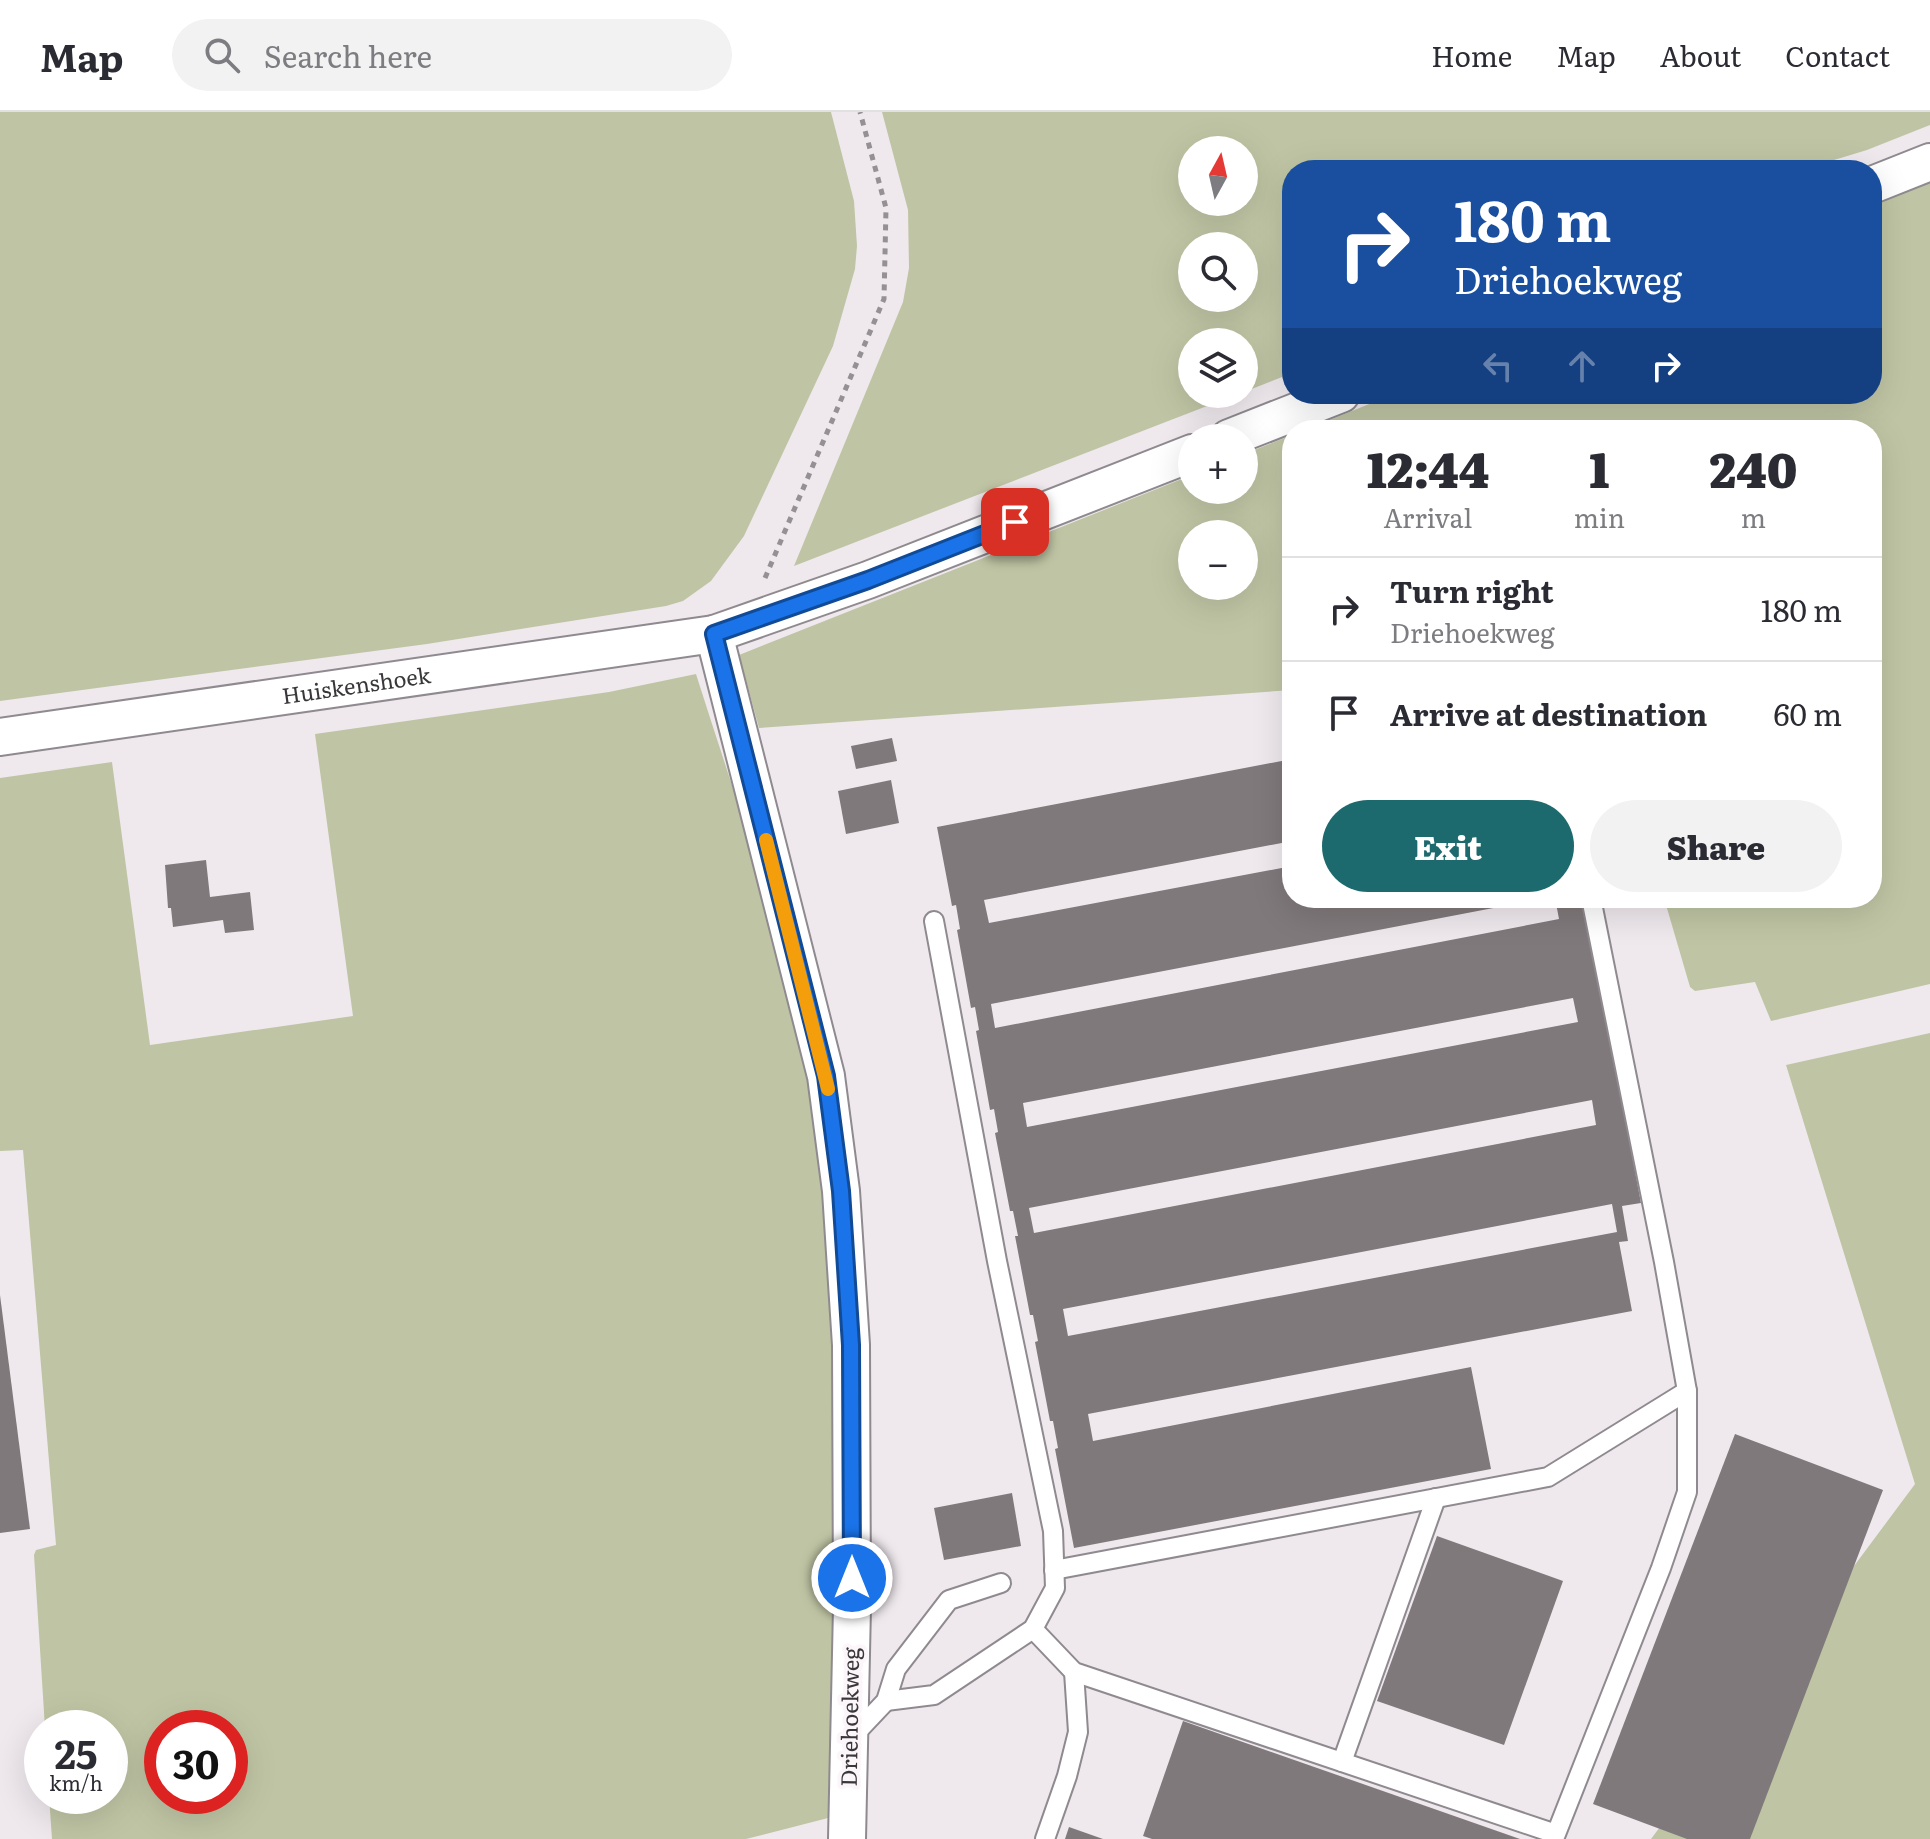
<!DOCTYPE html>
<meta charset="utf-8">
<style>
body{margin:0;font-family:Literata,serif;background:#f2f2f3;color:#2b2b33;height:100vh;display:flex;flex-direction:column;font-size:30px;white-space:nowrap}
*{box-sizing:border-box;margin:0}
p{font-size:26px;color:#7c7c81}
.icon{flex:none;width:44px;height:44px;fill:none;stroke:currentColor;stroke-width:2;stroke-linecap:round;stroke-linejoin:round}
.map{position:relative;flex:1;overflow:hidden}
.sheet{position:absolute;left:1282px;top:308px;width:600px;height:488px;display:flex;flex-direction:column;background:#fff;border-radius:32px;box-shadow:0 8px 32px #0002}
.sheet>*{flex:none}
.top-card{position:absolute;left:1282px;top:48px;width:600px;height:244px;border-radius:32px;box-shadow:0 8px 32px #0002;background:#1a4fa0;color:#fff;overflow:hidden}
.needle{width:52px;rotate:8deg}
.controls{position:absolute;left:1178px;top:24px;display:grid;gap:16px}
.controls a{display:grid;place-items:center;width:80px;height:80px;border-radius:50%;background:#fff;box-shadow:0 8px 32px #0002;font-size:40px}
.speed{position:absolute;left:24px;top:1598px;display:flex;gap:16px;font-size:40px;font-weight:700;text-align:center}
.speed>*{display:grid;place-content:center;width:104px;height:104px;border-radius:50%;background:#fff;box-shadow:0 8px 32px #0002;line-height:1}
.speed small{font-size:20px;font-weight:400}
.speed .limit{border:12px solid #d22;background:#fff;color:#111}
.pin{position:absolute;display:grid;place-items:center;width:68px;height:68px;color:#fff;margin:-34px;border-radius:16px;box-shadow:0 4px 12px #0006}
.me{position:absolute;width:88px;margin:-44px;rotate:0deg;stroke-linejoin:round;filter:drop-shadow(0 0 6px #0008)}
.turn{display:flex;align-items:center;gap:28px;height:168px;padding:0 40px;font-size:36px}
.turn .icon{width:104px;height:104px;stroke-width:2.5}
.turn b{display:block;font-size:56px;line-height:68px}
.lanes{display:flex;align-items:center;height:76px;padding:0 40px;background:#0003;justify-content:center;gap:40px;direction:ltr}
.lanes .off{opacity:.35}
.eta{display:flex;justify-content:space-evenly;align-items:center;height:136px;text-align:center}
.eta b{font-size:48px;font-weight:800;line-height:56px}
.action{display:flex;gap:16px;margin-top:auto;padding:16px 40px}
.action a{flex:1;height:92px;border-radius:48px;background:#1c696e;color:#fff;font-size:32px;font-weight:800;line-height:92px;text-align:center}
.action a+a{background:#f2f2f3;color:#2b2b33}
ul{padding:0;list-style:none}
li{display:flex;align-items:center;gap:24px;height:104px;padding:0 40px;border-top:2px solid #e1e1e2}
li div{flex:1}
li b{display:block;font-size:30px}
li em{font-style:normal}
header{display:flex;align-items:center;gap:48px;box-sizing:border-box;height:112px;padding:0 40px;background:#fff;border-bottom:2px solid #e1e1e2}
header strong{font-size:38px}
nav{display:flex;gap:44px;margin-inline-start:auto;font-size:28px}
.search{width:560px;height:72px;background:#f2f2f3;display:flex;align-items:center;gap:20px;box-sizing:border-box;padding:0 28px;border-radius:44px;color:#7c7c81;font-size:30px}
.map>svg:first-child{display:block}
.green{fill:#bfc5a4;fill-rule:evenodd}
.building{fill:#80797b;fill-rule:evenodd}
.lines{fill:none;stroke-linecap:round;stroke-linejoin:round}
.lane-casing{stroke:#8f8a8f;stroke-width:22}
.street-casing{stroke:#8f8a8f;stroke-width:40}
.path{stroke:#949094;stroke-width:5;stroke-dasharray:6 6;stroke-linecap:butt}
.lane{stroke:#fff;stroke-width:18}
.street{stroke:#fff;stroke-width:36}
.route-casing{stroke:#114b97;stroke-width:20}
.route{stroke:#1a73e8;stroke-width:14}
.slow{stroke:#f59e0b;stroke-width:14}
.labels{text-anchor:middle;stroke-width:8;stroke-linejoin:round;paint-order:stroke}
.street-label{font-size:22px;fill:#393739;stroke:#fcf6fb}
</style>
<header>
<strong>Map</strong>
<div class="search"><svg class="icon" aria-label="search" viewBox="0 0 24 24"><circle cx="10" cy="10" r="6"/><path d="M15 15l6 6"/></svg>Search here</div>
<nav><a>Home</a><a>Map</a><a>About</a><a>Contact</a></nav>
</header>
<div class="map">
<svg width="1930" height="1727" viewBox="0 0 1930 1727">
<rect width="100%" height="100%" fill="#efe9ee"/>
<g class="green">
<path d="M0,0H831L854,89L857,134L855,157L833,234L744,424L711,469L683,489L666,494L427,532L0,589Z"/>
<path d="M882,0H1930V13L1867,38L1801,58H1292V261L1244,280V230H1192V282H1238L794,454L903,190L909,156L908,98ZM1192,38H1244V90H1192ZM1192,134H1244V186H1192Z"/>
<path d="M1930,66V872L1771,909L1755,870L1695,879L1690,875L1664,786H1872V318H1305L1394,282H1872V90Z"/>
<path d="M1292,323V578L759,616L739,543L1192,363V378H1244V342ZM1192,422H1244V474H1192Z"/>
<path d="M696,562C737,692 785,822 808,957C831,1091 835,1230 835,1366C835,1479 834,1592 832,1705L746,1727H52L49,1684H110V1616H45L34,1443L36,1438L56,1433L23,1038L0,1039V666L112,650L150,933L353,904L315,622L609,580ZM162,1616H230V1684H162Z"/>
<path d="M1930,921V1727H1651L1915,1372L1786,953Z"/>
</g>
<g class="building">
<path d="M892,626L897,649L856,657L851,634Z"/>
<path d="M1292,647V729L984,788L989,811L1292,754V786L1540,787L991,892L995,916L1559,807L1555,786H1584L1641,1091L1622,1094L1628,1129L1619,1130L1632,1199L1088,1302L1093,1329L1471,1255L1491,1357L1074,1436L1055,1337L1058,1336L1053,1309H1050L1035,1230L1038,1229L1033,1203H1030L1015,1124H1018L1013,1099H1010L995,1021L998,1020L994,997L990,998L976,919L979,918L975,895L971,896L957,818L960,817L956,793L952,794L937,715ZM1573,886L1578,910L1027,1015L1023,991ZM1592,988L1596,1013L1034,1121L1029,1096ZM1612,1092L1617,1120L1068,1224L1063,1197Z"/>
<path d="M891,668L899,711L846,722L838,679Z"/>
<path d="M206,748L210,785L250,780L254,818L225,821L223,808L173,815L171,796H168L165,753Z"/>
<path d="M0,1183L30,1417L0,1421Z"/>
<path d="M1735,1322L1883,1378L1750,1727H1687L1593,1692Z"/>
<path d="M1012,1381L1021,1434L944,1448L934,1396Z"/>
<path d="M1437,1424L1563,1469L1504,1633L1377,1589Z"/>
<path d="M1183,1609L1520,1727H1152L1143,1724Z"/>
<path d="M1069,1715L1103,1727H1065Z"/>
</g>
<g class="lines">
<defs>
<g id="lane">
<path d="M1054,1458L1548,1365L1687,1279L1664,1150L1591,786"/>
<path d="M1033,1517L1074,1560L1556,1722L1661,1456L1687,1380V1279"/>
<path d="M886,1589L934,1583L1033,1517L1055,1476L1053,1419L997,1149L934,809"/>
<path d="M851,1626L886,1589L896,1557L949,1488L1001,1471"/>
<path d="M1342,1650L1436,1386"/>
<path d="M1045,1727L1067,1664L1078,1620L1074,1560"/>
</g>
<g id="street">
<path d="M1872,73L1930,50"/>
<path d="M1229,326L1341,282"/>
<path d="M714,522L826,964L841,1079L851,1233L852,1495L847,1727"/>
<path id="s1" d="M0,625L714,522L868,468L1192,341"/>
</g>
</defs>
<use href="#lane" class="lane-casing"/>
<use href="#street" class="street-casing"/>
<path class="path" d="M765,466L884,187L886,96L860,0"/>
<use href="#lane" class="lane"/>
<use href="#street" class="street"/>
</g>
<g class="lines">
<defs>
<path id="route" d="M852,1466L851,1233L841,1079L826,964L714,522L868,468L1015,410"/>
</defs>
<use href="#route" class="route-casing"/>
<use href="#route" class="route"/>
<path class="slow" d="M766,728L828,977"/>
</g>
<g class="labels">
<g class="street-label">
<text dy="8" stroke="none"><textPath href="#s1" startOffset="360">Huiskenshoek</textPath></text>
<text transform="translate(850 1605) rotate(-89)" y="8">Driehoekweg</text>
</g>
</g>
</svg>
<div class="controls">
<a><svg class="needle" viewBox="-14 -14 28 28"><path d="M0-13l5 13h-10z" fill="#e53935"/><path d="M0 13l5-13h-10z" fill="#7c7c81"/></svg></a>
<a><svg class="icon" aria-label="search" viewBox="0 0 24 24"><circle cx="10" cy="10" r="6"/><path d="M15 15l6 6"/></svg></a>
<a><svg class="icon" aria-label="layers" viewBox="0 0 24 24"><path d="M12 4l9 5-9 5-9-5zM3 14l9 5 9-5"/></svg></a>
<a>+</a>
<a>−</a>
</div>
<div class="speed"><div>25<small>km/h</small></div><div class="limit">30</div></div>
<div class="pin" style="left:1015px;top:410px;background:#d93025"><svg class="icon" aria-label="arrive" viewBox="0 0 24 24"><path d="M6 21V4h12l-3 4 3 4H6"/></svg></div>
<svg class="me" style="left:852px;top:1466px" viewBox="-20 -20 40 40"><circle r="17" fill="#1a73e8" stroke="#fff" stroke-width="3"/><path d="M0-11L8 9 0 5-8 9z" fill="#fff"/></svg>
<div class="top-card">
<div class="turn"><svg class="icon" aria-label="right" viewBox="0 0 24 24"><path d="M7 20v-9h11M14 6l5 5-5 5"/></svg><div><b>180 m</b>Driehoekweg</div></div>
<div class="lanes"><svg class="icon off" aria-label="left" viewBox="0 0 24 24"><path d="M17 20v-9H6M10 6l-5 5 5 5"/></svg><svg class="icon off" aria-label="ahead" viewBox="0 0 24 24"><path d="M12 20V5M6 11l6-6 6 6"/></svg><svg class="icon" aria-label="right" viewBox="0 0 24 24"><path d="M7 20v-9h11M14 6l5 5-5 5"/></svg></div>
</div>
<section class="sheet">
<div class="eta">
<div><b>12:44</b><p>Arrival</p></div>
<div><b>1</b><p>min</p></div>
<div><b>240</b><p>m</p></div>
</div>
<ul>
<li><svg class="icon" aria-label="right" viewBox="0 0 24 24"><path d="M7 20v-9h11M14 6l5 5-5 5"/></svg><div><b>Turn right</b><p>Driehoekweg</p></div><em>180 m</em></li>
<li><svg class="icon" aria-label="arrive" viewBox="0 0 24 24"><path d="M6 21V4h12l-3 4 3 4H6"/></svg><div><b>Arrive at destination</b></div><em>60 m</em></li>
</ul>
<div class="action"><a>Exit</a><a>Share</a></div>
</section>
</div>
